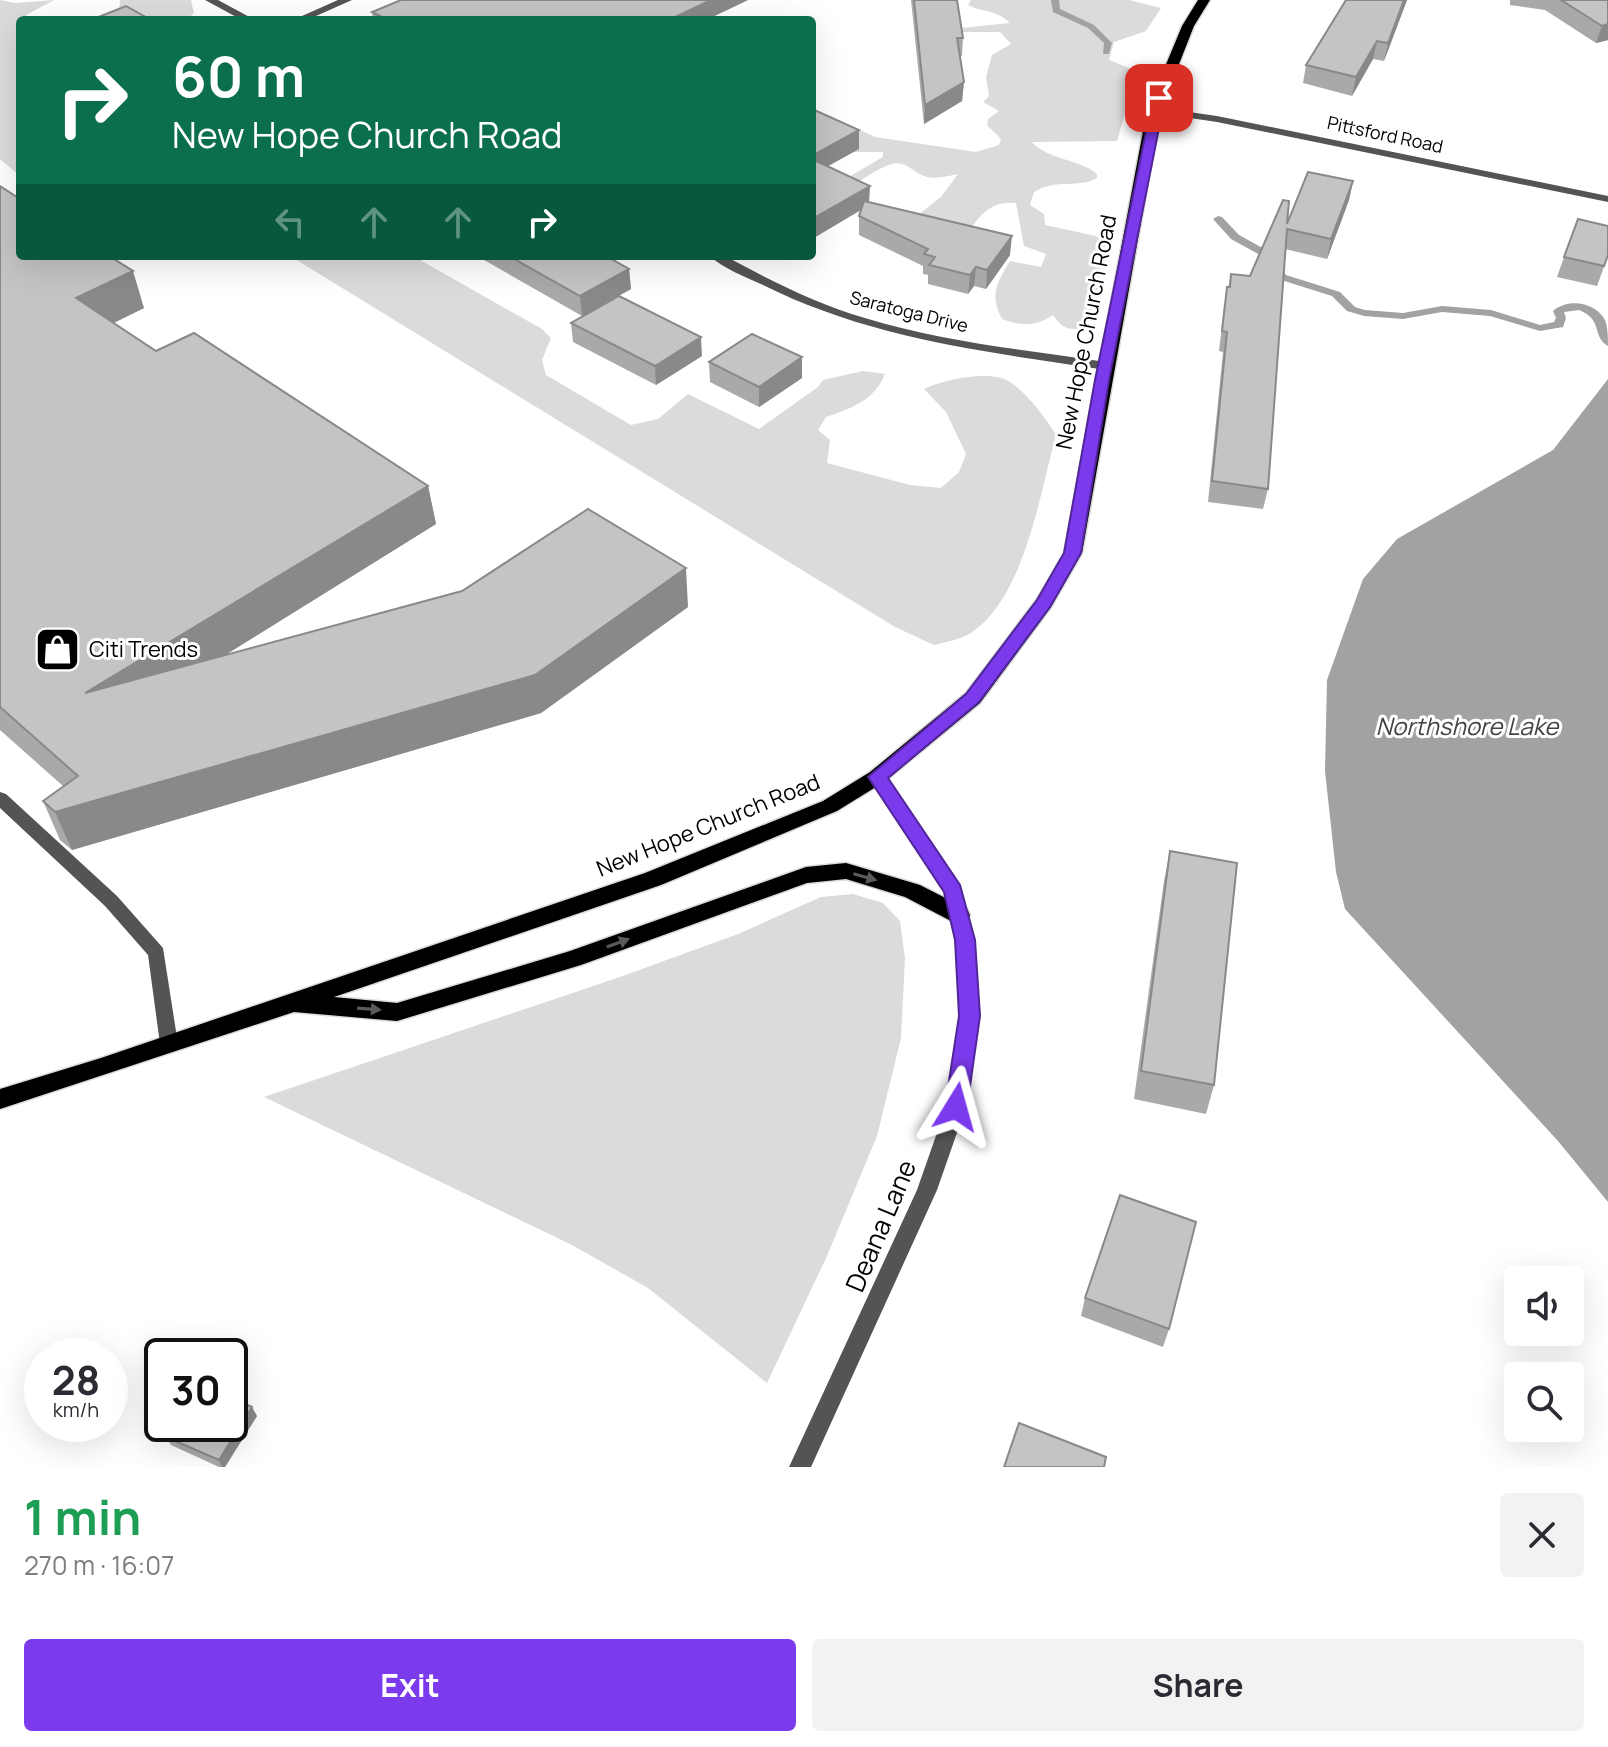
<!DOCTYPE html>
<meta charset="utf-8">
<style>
body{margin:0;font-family:Manrope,sans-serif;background:#f2f2f3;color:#2b2b33;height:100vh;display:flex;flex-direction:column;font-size:30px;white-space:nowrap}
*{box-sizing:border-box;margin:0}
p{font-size:26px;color:#7c7c81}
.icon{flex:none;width:44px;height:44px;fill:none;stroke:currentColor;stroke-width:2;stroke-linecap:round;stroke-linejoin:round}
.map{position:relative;height:1467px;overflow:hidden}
.side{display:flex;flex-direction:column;background:#fff;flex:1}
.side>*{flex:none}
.hud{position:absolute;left:16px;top:16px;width:800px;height:244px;border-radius:8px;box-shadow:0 8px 32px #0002;background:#0b6e4f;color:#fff;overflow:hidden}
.fabs{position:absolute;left:1504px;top:1266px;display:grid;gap:16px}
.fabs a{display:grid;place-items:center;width:80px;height:80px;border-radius:8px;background:#fff;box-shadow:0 8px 32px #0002;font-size:40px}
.speed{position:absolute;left:24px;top:1338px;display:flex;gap:16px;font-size:40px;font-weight:700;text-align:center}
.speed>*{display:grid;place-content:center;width:104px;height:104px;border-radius:50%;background:#fff;box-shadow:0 8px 32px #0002;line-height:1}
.speed small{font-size:20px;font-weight:400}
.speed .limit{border:4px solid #111;border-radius:12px;background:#fff;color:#111}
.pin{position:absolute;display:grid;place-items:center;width:68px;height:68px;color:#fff;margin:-34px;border-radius:16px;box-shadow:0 4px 12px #0006}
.me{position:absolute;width:88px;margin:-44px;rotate:8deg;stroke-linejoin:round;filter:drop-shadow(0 0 6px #0008)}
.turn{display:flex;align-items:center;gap:28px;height:168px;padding:0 24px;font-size:36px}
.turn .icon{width:104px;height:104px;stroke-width:2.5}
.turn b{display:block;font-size:56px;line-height:68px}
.lanes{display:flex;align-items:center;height:76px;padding:0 24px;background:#0003;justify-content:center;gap:40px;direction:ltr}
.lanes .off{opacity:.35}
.round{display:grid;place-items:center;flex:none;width:84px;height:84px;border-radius:8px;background:#f2f2f3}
.summary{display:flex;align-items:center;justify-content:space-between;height:136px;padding:0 24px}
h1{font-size:48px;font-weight:700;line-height:60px;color:#1e9e55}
.primary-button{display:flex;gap:16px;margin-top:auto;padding:16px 24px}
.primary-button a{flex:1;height:92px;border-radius:8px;background:#7c3aed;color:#fff;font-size:32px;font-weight:700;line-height:92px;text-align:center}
.primary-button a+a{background:#f2f2f3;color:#2b2b33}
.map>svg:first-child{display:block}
.green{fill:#dbdbdb}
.water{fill:#a2a2a2}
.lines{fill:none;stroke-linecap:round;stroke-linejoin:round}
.stream{fill:#a2a2a2;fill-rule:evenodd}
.primary-casing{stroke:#dbdbdb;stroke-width:3}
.lane{fill:#545454;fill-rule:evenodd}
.street{fill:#545454;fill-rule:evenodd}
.primary{fill:#000;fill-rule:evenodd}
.wall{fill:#a9a9a9}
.shaded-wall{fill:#898989}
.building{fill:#c4c4c4;stroke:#898989;stroke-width:2}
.oneway{fill:#595959}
.route{fill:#7c3aed;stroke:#51269a;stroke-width:2}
.labels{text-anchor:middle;stroke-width:6;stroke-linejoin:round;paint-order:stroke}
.far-street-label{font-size:18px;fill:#000;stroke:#fff}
.street-label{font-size:22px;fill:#000;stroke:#fff}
.poi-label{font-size:22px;fill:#000;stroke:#fff;text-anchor:start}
.water-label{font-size:24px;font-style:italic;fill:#434343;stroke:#fff}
.near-street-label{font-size:26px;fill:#000;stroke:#fff}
</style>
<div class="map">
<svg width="1608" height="1467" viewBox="0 0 1608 1467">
<rect width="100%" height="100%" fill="#fff"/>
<g class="green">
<path d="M0,0L15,3L54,0L26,15L34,20H20V176L0,159Z"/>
<path d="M120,0H191L194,13L186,20H97L119,11Z"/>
<path d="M971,0H1129L1161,8L1146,31L1114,42L1109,60L1129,68L1132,79L1129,100L1117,141L1032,142C1048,160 1080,159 1097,174V178C1079,189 1057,178 1034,192L1030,205L1044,214L1045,225L1096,236L1106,243L1094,306L1082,328C1068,331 1061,327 1053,315C1035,327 1022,326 1002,319C989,294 997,283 1010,261L1041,267L1046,254L1024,246L1016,203C995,201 984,210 972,227L913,219L941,197L958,174C948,176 937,179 927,177C914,174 906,160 892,164C866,172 858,190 828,189L883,157V152H855L818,118L828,115L875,137L976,152L999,145L1001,139L987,125L988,119L999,111L983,102L989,96L986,77L992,55L1011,44L1000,32H957L961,28L1010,23C996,9 983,13 968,5Z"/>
<path d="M290,256H413L542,329L551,338L542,360L546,375L631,425L658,419L688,394L759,429L818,387L823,380L863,371L885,374C875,400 850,409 826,417L818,430L830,440L827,463L910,485L941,488L959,472L966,454L946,412L924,389C942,380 992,369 1010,382C1027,393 1046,418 1056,435C1040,493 1024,601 969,634C959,640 945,642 934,645L895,627Z"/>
<path d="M853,894L883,903L900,921L905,958L901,1038L877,1136L827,1256L767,1383L648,1288L572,1245L264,1097L620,977L738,934L821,897Z"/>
</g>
<path class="water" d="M1608,379V1202L1558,1141L1345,909L1336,872L1325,771L1327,680L1363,579L1397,539L1553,450Z"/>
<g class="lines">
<g class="stream">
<path d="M1051,0H1059L1060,9L1094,25L1112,43L1109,54H1103L1104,43L1088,28L1053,12Z"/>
<path d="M1218,216L1222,217L1239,235L1268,251L1286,275L1340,292L1355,307L1365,310L1403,313L1442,306L1491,310L1540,325L1554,322L1556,318L1553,311C1568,298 1595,302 1605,320C1608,328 1608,338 1608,346C1591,336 1604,320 1579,310L1564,312L1566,318L1563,327L1540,331L1490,316L1442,312L1403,319L1364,316L1347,311L1332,296L1278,279L1260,255L1231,239L1213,219Z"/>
</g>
<defs>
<path id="primary" d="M1198,0H1210L1194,26L1161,110L1082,553L1051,607L980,703L884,782L837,811L661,885L334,997L397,1003L570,951L806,867L846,863L920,885L967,909L970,915L967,921L959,924L951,921L905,897L846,879L807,883L581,965L397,1021L294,1012L0,1109V1089L101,1058L645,873L823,801L870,772L966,693L1037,599L1064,553L1147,110L1182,26Z"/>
</defs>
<use href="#primary" class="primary-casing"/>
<path class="lane" d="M0,792L6,794L117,896L163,948L178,1044L176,1049L169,1052L162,1049L160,1044L148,955L105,906L0,808Z"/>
<g class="street">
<path d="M205,0H218L255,20H242Z"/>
<path d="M338,0H352L307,20H293Z"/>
<path d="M1154,107L1217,116L1608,196V202L1217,122L1150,112V108Z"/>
<path d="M710,256H725C770,280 816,304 865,318C943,342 1025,350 1106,362L1112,366L1106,370C988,352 871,339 763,285C746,277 724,269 710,256Z"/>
<path d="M877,771L883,773L962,891L974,940L978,1016L966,1107L937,1190L811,1467H789L917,1190L946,1107L960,1016L956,940L945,892L869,777L871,773Z"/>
</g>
<use href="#primary" class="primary"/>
</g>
<g class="wall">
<path d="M748,0L706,20H373L372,12Z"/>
<path d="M911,0H957L963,38L962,56H960L964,82L962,101L924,124Z"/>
<path d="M1346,0H1407L1384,61L1373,59L1352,96L1303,83L1306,65Z"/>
<path d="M1510,0H1608V40L1596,43L1545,10L1510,5Z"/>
<path d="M812,109L859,149L827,166L869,202L1010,255L986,289L974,286L968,294L928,284V275L923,274V266L859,235V216L861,210L812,239Z"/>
<path d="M1353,181L1349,200L1327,259L1285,249L1268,489L1263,509L1208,502L1223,352L1219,351L1224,307L1231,274L1250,276L1287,224Z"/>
<path d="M0,186L144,308L114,323L156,351L428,486L436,524L224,656L688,607L541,713L72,850L60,840L43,801L63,786L0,730Z"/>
<path d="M477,256H606L629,269L631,289L582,316Z"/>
<path d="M1608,256L1597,286L1557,277L1564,257Z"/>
<path d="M571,323L702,356L656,385L573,342Z"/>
<path d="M802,357V378L759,407L710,382L709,362Z"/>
<path d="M1170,851L1214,1085L1206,1114L1134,1099L1164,881Z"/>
<path d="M1085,1298L1169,1329L1163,1347L1081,1316Z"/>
<path d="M257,1416L225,1467H219L171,1445L166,1437Z"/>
</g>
<g class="shaded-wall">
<path d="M711,0H748L706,20H669Z"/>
<path d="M1404,0H1407L1384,61L1388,43Z"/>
<path d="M1608,24V40L1596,43L1602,26Z"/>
<path d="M1377,41L1373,59L1352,96L1356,77Z"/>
<path d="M964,82L962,101L924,124L925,105Z"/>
<path d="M859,130V149L812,175V156Z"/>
<path d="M1353,181L1349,200L1327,259L1331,239Z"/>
<path d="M870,186L869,205L812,239V219Z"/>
<path d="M1012,236L1010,255L986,289L987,270Z"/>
<path d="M976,267L974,286L968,294L970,275Z"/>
<path d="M629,269L631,289L582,316L580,296Z"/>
<path d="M133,271L144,308L88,335L76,298Z"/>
<path d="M701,337L702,356L656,385L655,366Z"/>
<path d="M802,357V378L759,407V387Z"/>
<path d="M428,486L436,524L101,732L85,693Z"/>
<path d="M686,568L688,607L541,713L72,850L55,812Z"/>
<path d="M252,1407L257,1416L225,1467H222L219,1460Z"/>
</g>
<g class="building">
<path d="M401,0H711L669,20H388L372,12Z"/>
<path d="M914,0H957L963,38H957L964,82L925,105Z"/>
<path d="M1346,0H1404L1388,43L1377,41L1356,77L1306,65Z"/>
<path d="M1561,0H1608V24L1602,26Z"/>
<path d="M126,6L151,20H91Z"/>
<path d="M812,109L859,130L812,156Z"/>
<path d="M812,159L870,186L812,219Z"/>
<path d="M1308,172L1353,181L1331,239L1287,229L1268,489L1212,481L1227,332L1222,331L1227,287H1230L1231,274L1250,276L1283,200L1289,201L1287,224Z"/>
<path d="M0,186L20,199V256H109L133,271L76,298L156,351L194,333L428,486L85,693L462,591L588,509L686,568L535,675L55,812L43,801L78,776L0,707Z"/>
<path d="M864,201L1012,236L987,270L976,267L970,275L929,265L935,257L924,254L928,249L859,216Z"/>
<path d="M1578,219L1608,226V255L1604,266L1564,257Z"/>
<path d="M509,256H606L629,269L580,296Z"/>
<path d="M619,296L701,337L655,366L571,323Z"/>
<path d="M752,334L802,357L759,387L709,362Z"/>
<path d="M1170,851L1237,863L1214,1085L1141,1071Z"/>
<path d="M1120,1195L1196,1222L1169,1329L1085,1298Z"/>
<path d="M230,1397L252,1407L219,1460L166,1437L175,1424H230Z"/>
<path d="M1019,1423L1106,1457L1104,1467H1004Z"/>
</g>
<defs><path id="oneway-solid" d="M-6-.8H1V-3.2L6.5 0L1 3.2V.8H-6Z" transform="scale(2)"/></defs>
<g class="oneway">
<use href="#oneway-solid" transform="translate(865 877) rotate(16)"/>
<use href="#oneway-solid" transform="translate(618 943) rotate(-20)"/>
<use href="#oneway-solid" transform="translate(369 1009) rotate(4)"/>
</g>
<path class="route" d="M1159,95L1165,98L1109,380L1081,553L1050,607L979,702L888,778L960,885L975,940L980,1016L967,1107L963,1114L956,1116L948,1114L945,1107L959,1016L955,940L944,892L868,777L966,694L1037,600L1064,553L1095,380L1153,98Z"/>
<defs>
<symbol id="shop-square" viewBox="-11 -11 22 22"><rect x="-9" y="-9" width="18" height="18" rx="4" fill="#000" stroke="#fff"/><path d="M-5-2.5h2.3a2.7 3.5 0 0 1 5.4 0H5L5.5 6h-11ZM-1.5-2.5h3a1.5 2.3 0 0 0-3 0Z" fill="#fff"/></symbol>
</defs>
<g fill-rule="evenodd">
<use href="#shop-square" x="32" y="624" width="51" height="51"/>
</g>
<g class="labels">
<g class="far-street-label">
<text transform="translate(1385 135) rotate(12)" y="6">Pittsford Road</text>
<text transform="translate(909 312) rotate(14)" y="6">Saratoga Drive</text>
</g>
<g class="street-label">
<text transform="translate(1086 332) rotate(-79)" y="8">New Hope Church Road</text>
<text transform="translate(708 825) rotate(-22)" y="8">New Hope Church Road</text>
</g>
<g class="poi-label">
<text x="89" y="657">Citi Trends</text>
</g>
<g class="water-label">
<text x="1467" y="735">Northshore Lake</text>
</g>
<g class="near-street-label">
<text transform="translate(881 1226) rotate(-67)" y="9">Deana Lane</text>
</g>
</g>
</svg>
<div class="fabs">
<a><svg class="icon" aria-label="sound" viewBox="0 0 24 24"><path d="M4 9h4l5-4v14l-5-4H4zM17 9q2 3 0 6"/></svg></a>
<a><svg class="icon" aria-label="search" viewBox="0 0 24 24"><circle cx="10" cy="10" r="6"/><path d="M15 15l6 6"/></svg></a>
</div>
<div class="speed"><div>28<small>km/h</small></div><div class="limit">30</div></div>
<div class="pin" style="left:1159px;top:98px;background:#d93025"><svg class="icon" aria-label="arrive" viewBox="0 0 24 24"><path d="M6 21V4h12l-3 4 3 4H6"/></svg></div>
<svg class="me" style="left:956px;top:1107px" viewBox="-20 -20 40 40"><path d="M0-17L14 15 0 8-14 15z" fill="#7c3aed" stroke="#fff" stroke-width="4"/></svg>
<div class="hud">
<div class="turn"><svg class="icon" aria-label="right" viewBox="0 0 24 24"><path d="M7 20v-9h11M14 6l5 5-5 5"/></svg><div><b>60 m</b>New Hope Church Road</div></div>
<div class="lanes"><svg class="icon off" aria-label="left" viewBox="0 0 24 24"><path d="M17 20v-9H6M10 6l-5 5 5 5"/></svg><svg class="icon off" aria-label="ahead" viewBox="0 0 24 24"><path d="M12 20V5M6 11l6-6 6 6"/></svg><svg class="icon off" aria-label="ahead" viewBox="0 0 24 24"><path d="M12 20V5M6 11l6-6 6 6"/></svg><svg class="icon" aria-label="right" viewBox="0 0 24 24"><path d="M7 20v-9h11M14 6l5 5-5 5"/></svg></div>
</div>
</div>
<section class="side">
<div class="summary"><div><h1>1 min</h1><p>270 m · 16:07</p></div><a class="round"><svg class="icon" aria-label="close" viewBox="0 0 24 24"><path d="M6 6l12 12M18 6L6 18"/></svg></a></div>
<div class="primary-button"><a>Exit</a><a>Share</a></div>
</section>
